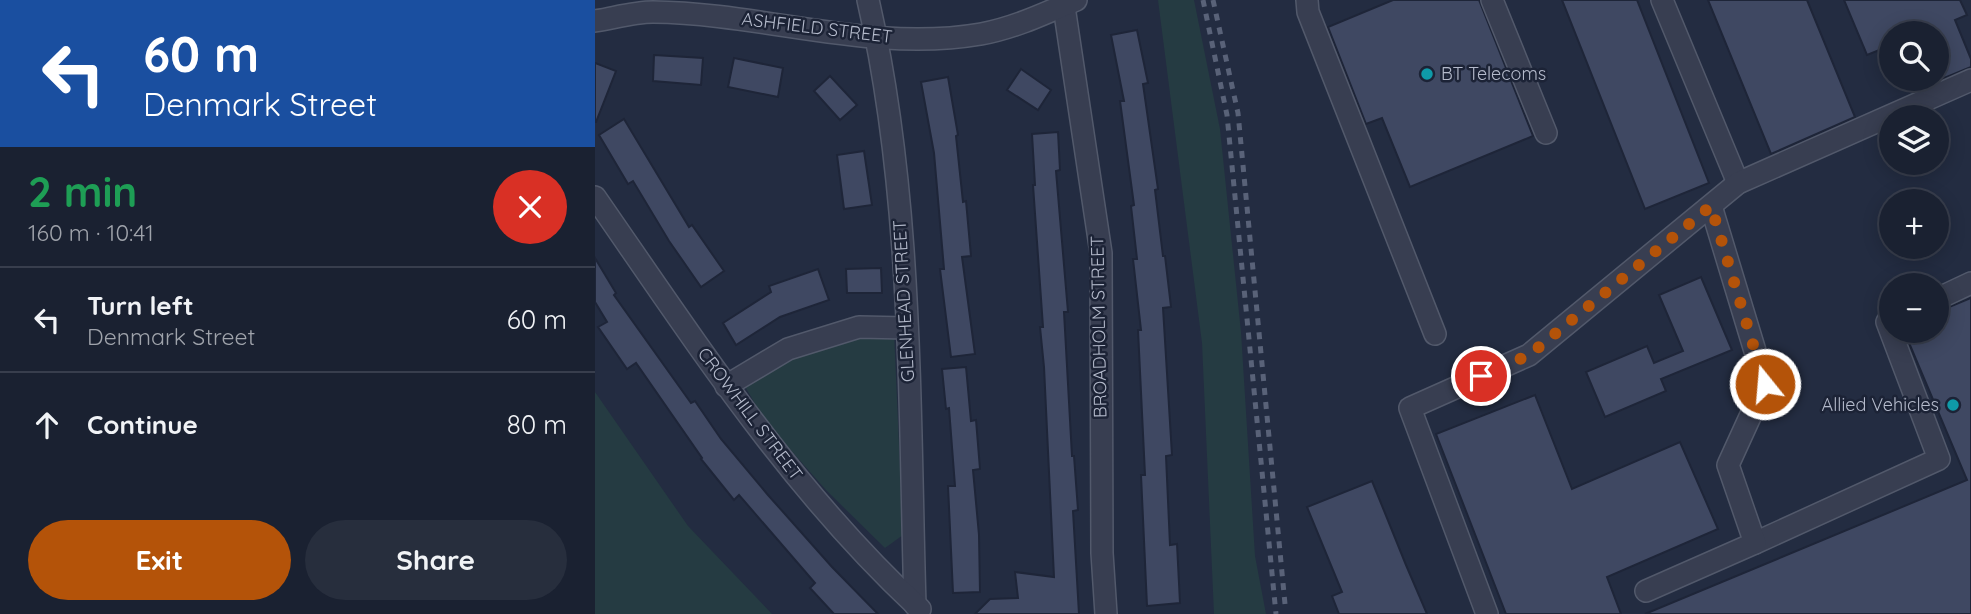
<!DOCTYPE html>
<meta charset="utf-8">
<style>
body{margin:0;font-family:Quicksand,sans-serif;background:#272e3d;color:#f1f3f6;height:100vh;display:flex;flex-direction:column;font-size:26px;white-space:nowrap}
*{box-sizing:border-box;margin:0}
p{font-size:23px;color:#9fa3ab}
.icon{flex:none;width:38px;height:38px;fill:none;stroke:currentColor;stroke-width:2;stroke-linecap:round;stroke-linejoin:round}
.map{position:relative;flex:1;overflow:hidden}
.drawer{display:flex;flex-direction:column;background:#1a2131;width:595px}
.drawer>*{flex:none}
.guide{background:#1a4fa0;color:#fff;overflow:hidden}
.controls{position:absolute;left:1284px;top:21px;display:grid;gap:14px}
.controls a{display:grid;place-items:center;width:70px;height:70px;border-radius:50%;background:#1a2131;box-shadow:0 4px 18px #0003,0 0 0 2px #383e4d;font-size:35px}
.pin{position:absolute;display:grid;place-items:center;width:60px;height:60px;color:#fff;margin:-30px;border:4px solid #fff;border-radius:50%;box-shadow:0 2px 7px #0007}
.me{position:absolute;width:77px;margin:-38px;rotate:343deg;stroke-linejoin:round;filter:drop-shadow(0 0 5px #0008)}
.turn{display:flex;align-items:center;gap:24px;height:147px;padding:0 28px;font-size:32px}
.turn .icon{width:91px;height:91px;stroke-width:2.5}
.turn b{display:block;font-size:49px;line-height:60px}
.round{display:grid;place-items:center;flex:none;width:74px;height:74px;border-radius:37px;background:#272e3d}
.summary{display:flex;align-items:center;justify-content:space-between;height:119px;padding:0 28px}
h1{font-size:42px;font-weight:800;line-height:52px;color:#1e9e55}
.action{display:flex;gap:14px;margin-top:auto;padding:14px 28px}
.action a{flex:1;height:80px;border-radius:42px;background:#b45309;color:#fff;font-size:28px;font-weight:800;line-height:80px;text-align:center}
.action a+a{background:#272e3d;color:#f1f3f6}
ul{padding:0;list-style:none}
li{display:flex;align-items:center;gap:21px;height:105px;padding:0 28px;border-top:2px solid #383e4d}
li div{flex:1}
li b{display:block;font-size:26px}
li em{font-style:normal}
main{display:flex;flex:1;min-height:0}
.map>svg:first-child{display:block}
.green{fill:#253b42}
.building{fill:#3f4862;stroke:#1e2538;stroke-width:2}
.lines{fill:none;stroke-linecap:round;stroke-linejoin:round}
.minor-casing{stroke:#52596b;stroke-width:24}
.minor{stroke:#383e51;stroke-width:21}
.rail{stroke:#596278;stroke-width:5;stroke-dasharray:7 7;stroke-linecap:butt}
.route{stroke:#b45309;stroke-width:12;stroke-dasharray:0 21.6}
.culture-dot{fill:#0f9aa8;stroke:#1c2336;stroke-width:2.5}
.labels{text-anchor:middle;stroke-width:5;stroke-linejoin:round;paint-order:stroke}
.street-label{font-size:18px;fill:#b4bacb;stroke:#1c2336}
.poi-label{font-size:18px;fill:#b4bacb;stroke:#1c2336;text-anchor:start}
</style>
<main>
<section class="drawer">
<div class="guide">
<div class="turn"><svg class="icon" aria-label="left" viewBox="0 0 24 24"><path d="M17 20v-9H6M10 6l-5 5 5 5"/></svg><div><b>60 m</b>Denmark Street</div></div>
</div>
<div class="summary"><div><h1>2 min</h1><p>160 m · 10:41</p></div><a class="round" style="background:#d93025;color:#fff"><svg class="icon" aria-label="close" viewBox="0 0 24 24"><path d="M6 6l12 12M18 6L6 18"/></svg></a></div>
<ul>
<li><svg class="icon" aria-label="left" viewBox="0 0 24 24"><path d="M17 20v-9H6M10 6l-5 5 5 5"/></svg><div><b>Turn left</b><p>Denmark Street</p></div><em>60 m</em></li>
<li><svg class="icon" aria-label="ahead" viewBox="0 0 24 24"><path d="M12 20V5M6 11l6-6 6 6"/></svg><div><b>Continue</b></div><em>80 m</em></li>
</ul>
<div class="action"><a>Exit</a><a>Share</a></div>
</section>
<div class="map">
<svg width="1376" height="614" viewBox="0 0 1376 614">
<rect width="100%" height="100%" fill="#232c41"/>
<g class="green">
<path d="M563,0H599L625,129L646,332L660,556L671,614H619L607,343Z"/>
<path d="M299,332L308,535L290,548L231,490L170,421L148,383L191,354L253,336Z"/>
<path d="M0,392L93,526L177,614H0Z"/>
</g>
<g class="building">
<path d="M798,0H884L938,136L815,187L787,118L771,124L733,27Z"/>
<path d="M967,0H1042L1114,183L1050,209Z"/>
<path d="M1113,0H1212L1260,117L1176,154Z"/>
<path d="M1249,0H1365L1372,15L1360,20L1376,59V67L1342,81V33H1297V45L1272,55Z"/>
<path d="M542,30L553,83L548,84L563,189L560,190L568,256H570L576,307L568,308L577,455L571,456L575,545L582,544L585,603L552,606L546,475H550L543,330H546L538,259H542L536,206L539,205L525,101H529L516,35Z"/>
<path d="M59,55L108,58L106,85L58,81Z"/>
<path d="M139,58L188,68L183,97L133,87Z"/>
<path d="M0,63L21,71L1,122H0Z"/>
<path d="M426,69L456,90L443,110L412,90Z"/>
<path d="M235,76L262,105L245,120L219,91Z"/>
<path d="M353,77L363,135L361,136L368,202L371,201L376,256L367,257L380,354L356,357L345,269H349L339,153L326,82Z"/>
<path d="M29,119L94,227L97,225L129,271L106,287L74,241L38,181L33,184L4,135Z"/>
<path d="M463,132L465,170L461,171L473,312H469L477,456H479L483,510L478,511L484,614H380L395,599L423,598L420,572L459,577L449,367L445,327H448L438,185H440L437,134Z"/>
<path d="M269,151L277,205L249,209L242,155Z"/>
<path d="M0,258L21,293L19,295L96,403L100,401L126,439L173,495L237,567L283,614H239L215,588L220,583L144,495L139,500L106,459L107,458L41,363L32,369L3,327L12,322L0,302Z"/>
<path d="M286,268L287,293H252L251,269Z"/>
<path d="M223,269L234,300L185,317L141,345L128,323L176,292L174,286Z"/>
<path d="M1106,277L1137,350L1066,379L1071,391L1010,417L991,372L1052,346L1059,363L1088,351L1064,295Z"/>
<path d="M1376,298V614H1050L1372,480L1309,331H1342V312Z"/>
<path d="M371,367L376,421L381,420L385,469L378,470L384,535L385,592L358,593L353,486H360L354,408L351,409L347,369Z"/>
<path d="M940,395L977,489L1085,442L1123,529L1012,577L1026,614H911L841,434Z"/>
<path d="M777,481L811,565L832,614H744L737,596L747,592L712,507Z"/>
</g>
<g class="lines">
<defs>
<g id="minor">
<path d="M273,0C318,195 314,405 320,605"/>
<path d="M468,0L506,253L507,553L511,614"/>
<path d="M712,0L713,12L840,334"/>
<path d="M897,0L951,133"/>
<path d="M1067,0L1143,183"/>
<path d="M0,21C19,18 39,12 58,12C168,13 276,53 386,34C419,28 451,13 481,0"/>
<path d="M0,197C100,341 196,490 325,609"/>
<path d="M1342,299L1376,283"/>
<path d="M131,386L193,349L264,327L312,328"/>
<path d="M1160,543L1344,459L1292,322L1297,320"/>
<path d="M1051,591L1160,543L1133,465L1170,384L1116,206"/>
<path d="M892,614L815,408L934,355L1143,183L1376,80"/>
</g>
</defs>
<use href="#minor" class="minor-casing"/>
<use href="#minor" class="minor"/>
<g class="rail">
<path d="M608,0L632,115L681,614"/>
<path d="M618,0L643,113L690,604"/>
</g>
</g>
<g class="lines">
<path class="route" d="M886,376L934,355L1116,206L1170,384"/>
</g>
<g class="culture-dot">
<circle cx="832" cy="74" r="7"/>
<circle cx="1358" cy="405" r="7"/>
</g>
<g class="labels">
<g class="street-label">
<text transform="translate(222 28) rotate(7)" y="6">ASHFIELD STREET</text>
<text transform="translate(309 301) rotate(-93)" y="6">GLENHEAD STREET</text>
<text transform="translate(504 327) rotate(-91)" y="6">BROADHOLM STREET</text>
<text transform="translate(155 414) rotate(53)" y="6">CROWHILL STREET</text>
</g>
<g class="poi-label">
<text x="846" y="80">BT Telecoms</text>
<text x="1344" y="411" text-anchor="end">Allied Vehicles</text>
</g>
</g>
</svg>
<div class="controls">
<a><svg class="icon" aria-label="search" viewBox="0 0 24 24"><circle cx="10" cy="10" r="6"/><path d="M15 15l6 6"/></svg></a>
<a><svg class="icon" aria-label="layers" viewBox="0 0 24 24"><path d="M12 4l9 5-9 5-9-5zM3 14l9 5 9-5"/></svg></a>
<a>+</a>
<a>−</a>
</div>
<div class="pin" style="left:886px;top:376px;background:#d93025"><svg class="icon" aria-label="arrive" viewBox="0 0 24 24"><path d="M6 21V4h12l-3 4 3 4H6"/></svg></div>
<svg class="me" style="left:1170px;top:384px" viewBox="-20 -20 40 40"><circle r="17" fill="#b45309" stroke="#fff" stroke-width="3"/><path d="M0-11L8 9 0 5-8 9z" fill="#fff"/></svg>
</div>
</main>
